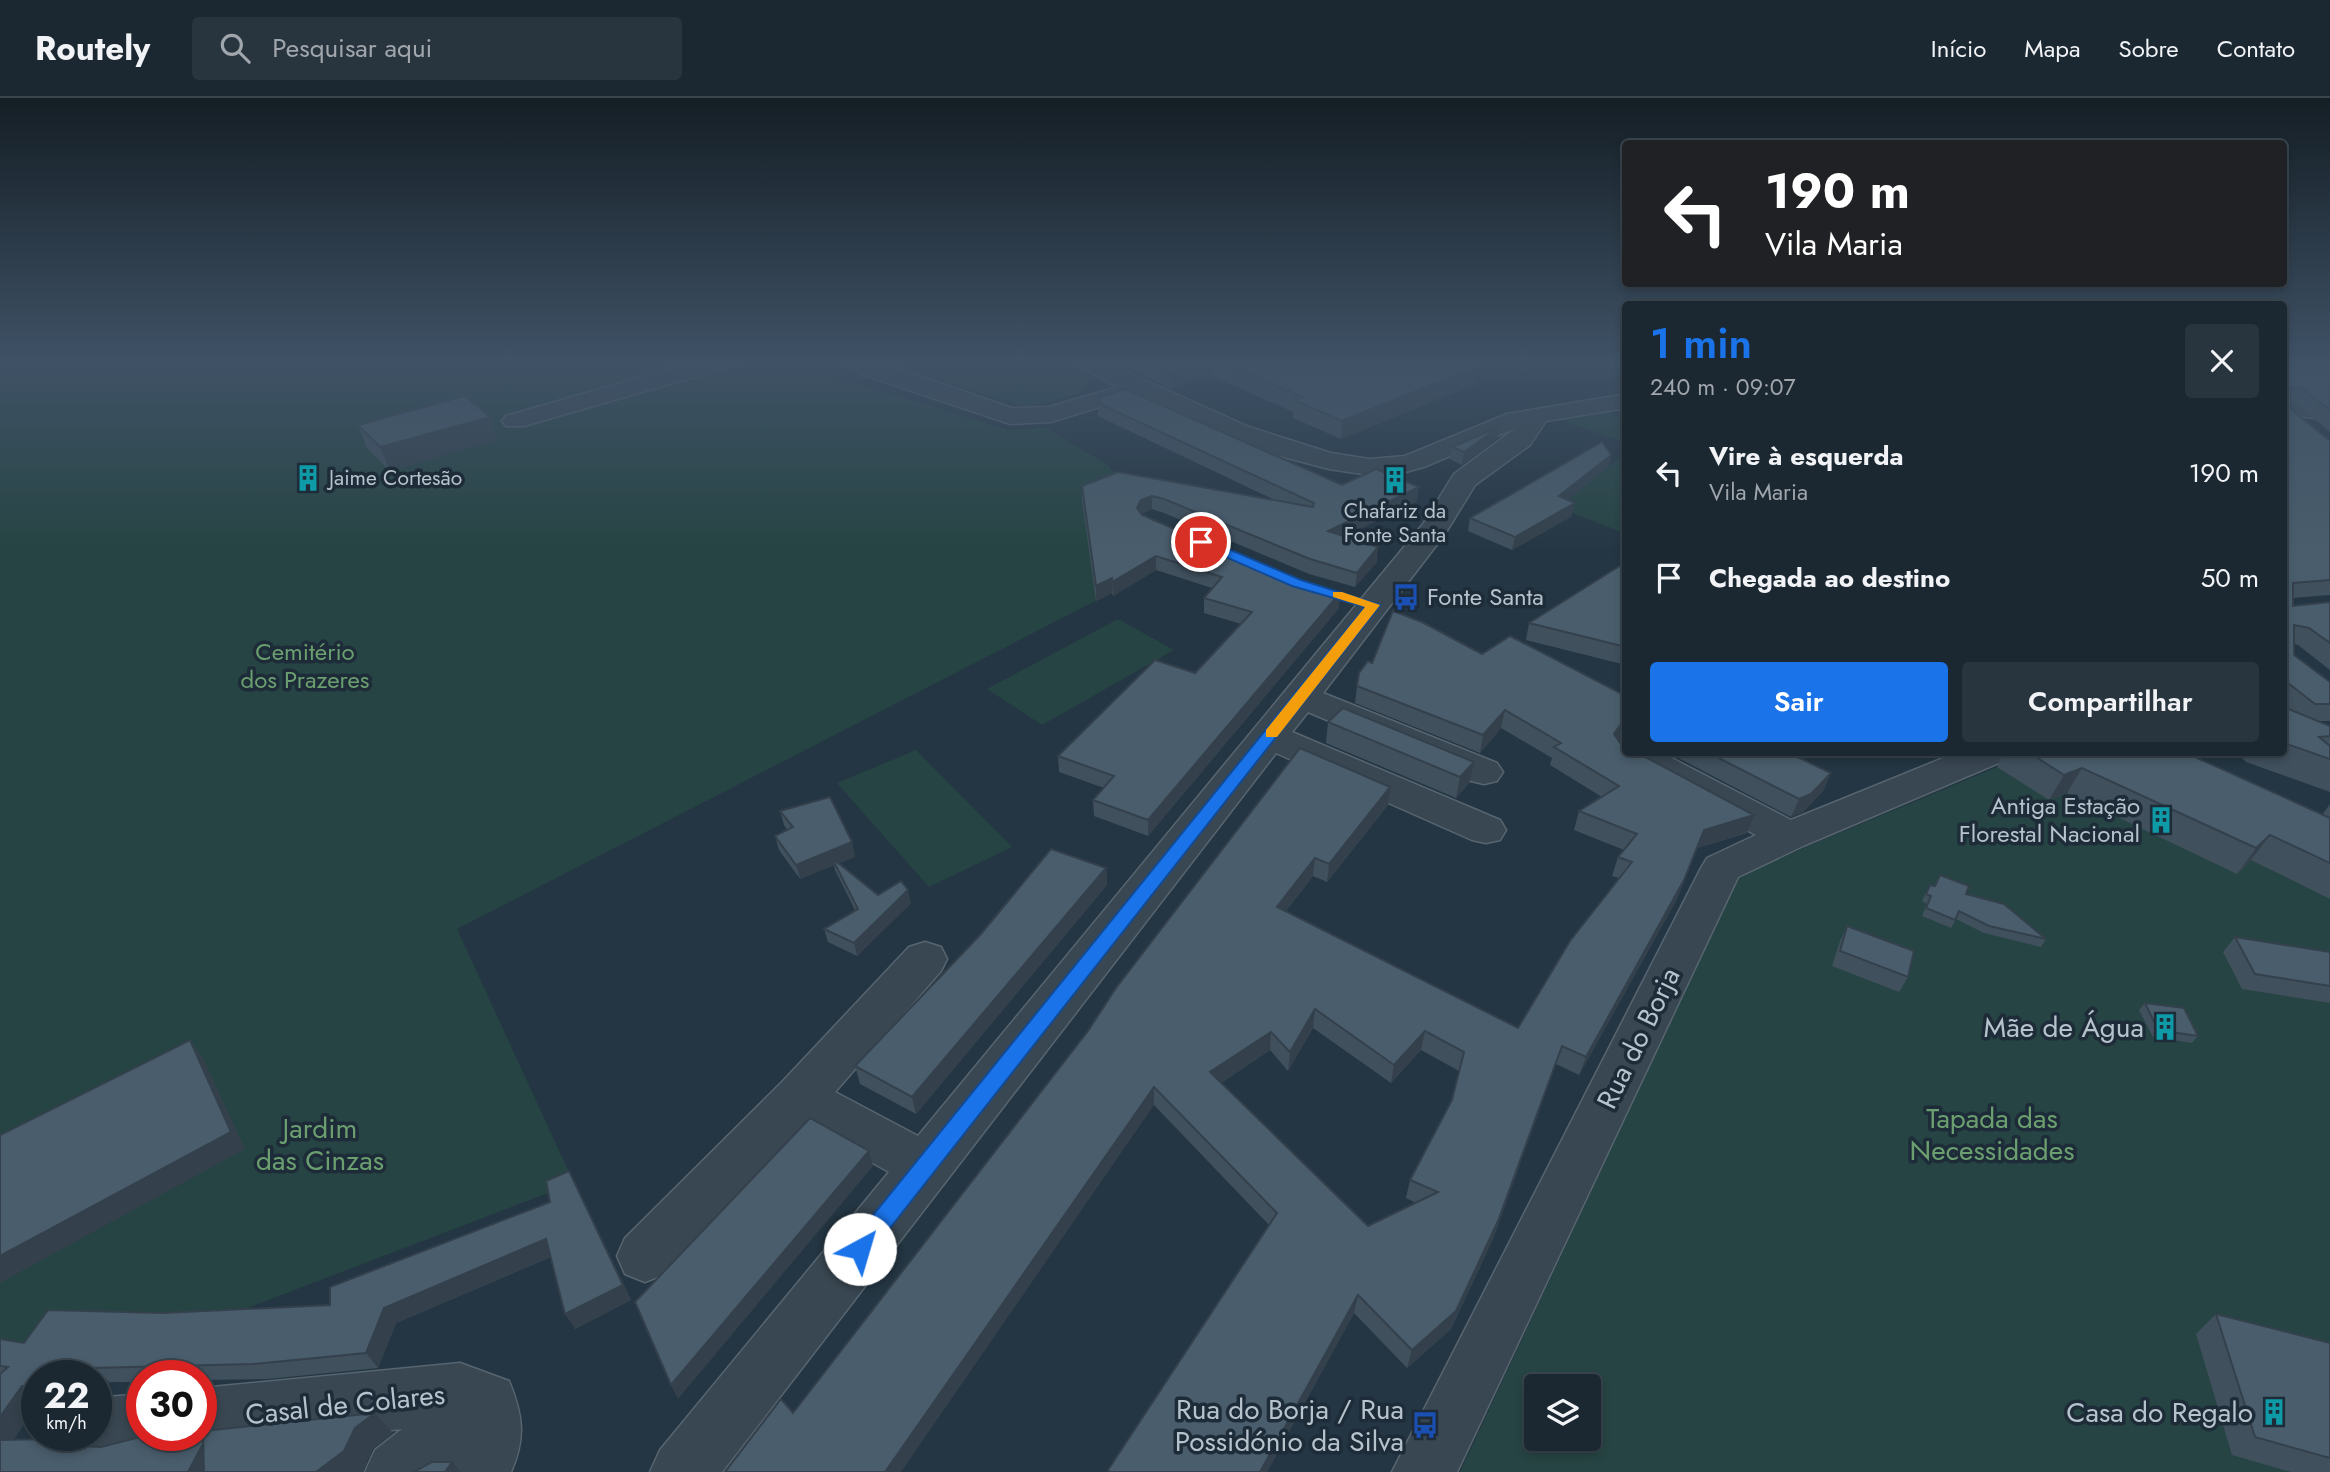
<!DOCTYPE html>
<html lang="pt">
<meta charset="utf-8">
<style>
body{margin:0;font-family:Jost,sans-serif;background:#28343e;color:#f1f3f6;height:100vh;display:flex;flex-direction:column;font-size:26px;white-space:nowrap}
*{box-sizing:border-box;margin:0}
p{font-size:23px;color:#a0a6ac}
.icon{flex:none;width:38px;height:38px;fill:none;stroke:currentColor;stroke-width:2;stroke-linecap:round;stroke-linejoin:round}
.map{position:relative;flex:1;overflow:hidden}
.side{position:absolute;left:1622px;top:203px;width:665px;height:455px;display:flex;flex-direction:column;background:#1b2832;border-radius:7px;box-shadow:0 4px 10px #0003,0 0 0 2px #39444d}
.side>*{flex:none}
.top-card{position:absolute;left:1622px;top:42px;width:665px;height:147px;border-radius:7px;box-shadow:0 4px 10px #0003,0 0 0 2px #39444d;background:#202124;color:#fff;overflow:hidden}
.tools{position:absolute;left:1524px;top:1276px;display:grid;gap:14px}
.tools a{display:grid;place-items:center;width:77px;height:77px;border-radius:7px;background:#1b2832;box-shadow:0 4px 10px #0003,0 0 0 2px #39444d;font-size:35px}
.speed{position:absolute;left:21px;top:1262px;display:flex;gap:14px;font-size:35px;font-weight:700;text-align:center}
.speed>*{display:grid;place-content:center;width:91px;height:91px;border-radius:50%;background:#1b2832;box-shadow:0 4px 10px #0003,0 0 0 2px #39444d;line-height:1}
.speed small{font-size:18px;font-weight:400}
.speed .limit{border:10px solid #d22;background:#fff;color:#111}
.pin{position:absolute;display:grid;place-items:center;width:60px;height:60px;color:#fff;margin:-30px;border:4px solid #fff;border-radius:50%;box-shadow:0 2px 7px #0007}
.me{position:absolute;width:77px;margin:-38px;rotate:39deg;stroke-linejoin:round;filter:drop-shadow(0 0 5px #0008)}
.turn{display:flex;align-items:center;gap:24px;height:147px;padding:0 28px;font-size:32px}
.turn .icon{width:91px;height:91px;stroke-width:2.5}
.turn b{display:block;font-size:49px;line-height:60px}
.round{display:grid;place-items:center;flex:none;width:74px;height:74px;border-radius:7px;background:#28343e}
.summary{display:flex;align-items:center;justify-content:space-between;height:119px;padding:0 28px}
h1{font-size:42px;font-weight:600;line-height:52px;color:#1a73e8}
.primary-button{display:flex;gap:14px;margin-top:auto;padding:14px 28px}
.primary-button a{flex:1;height:80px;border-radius:7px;background:#1a73e8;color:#fff;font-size:28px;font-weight:600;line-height:80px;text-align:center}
.primary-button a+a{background:#28343e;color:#f1f3f6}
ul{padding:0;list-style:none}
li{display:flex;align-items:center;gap:21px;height:105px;padding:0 28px}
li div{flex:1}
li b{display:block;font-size:26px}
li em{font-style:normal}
header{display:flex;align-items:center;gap:42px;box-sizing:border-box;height:98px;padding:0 35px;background:#1b2832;border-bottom:2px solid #39444d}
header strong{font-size:33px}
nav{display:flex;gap:38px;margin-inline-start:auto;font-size:24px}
.search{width:490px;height:63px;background:#28343e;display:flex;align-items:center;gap:18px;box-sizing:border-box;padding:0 24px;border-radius:7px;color:#a0a6ac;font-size:26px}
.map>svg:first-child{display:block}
.green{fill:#264443;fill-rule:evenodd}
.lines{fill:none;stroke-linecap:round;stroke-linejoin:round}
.minor-casing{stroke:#576570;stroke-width:3}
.minor{fill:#394752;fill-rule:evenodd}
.wall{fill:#40505d;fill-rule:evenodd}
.shaded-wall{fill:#34414c}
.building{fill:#4a5d6c;stroke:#34414c;stroke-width:2;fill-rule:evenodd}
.route{fill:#1a73e8;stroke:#114b97;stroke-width:2}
.slow{fill:#f59e0b}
.labels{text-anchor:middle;stroke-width:7;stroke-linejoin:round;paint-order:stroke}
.far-poi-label{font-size:21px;fill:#b6c2cc;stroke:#1d2c38;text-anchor:start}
.poi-label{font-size:24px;fill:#b6c2cc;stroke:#1d2c38;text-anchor:start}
.park-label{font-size:24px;fill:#6b9f70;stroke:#1d2c38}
.near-poi-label{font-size:28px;fill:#b6c2cc;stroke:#1d2c38;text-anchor:end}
.near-street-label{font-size:28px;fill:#b6c2cc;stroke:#1d2c38}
.near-park-label{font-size:28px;fill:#6b9f70;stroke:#1d2c38}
</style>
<header>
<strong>Routely</strong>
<div class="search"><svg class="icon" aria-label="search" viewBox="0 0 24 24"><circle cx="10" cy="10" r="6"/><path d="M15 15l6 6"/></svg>Pesquisar aqui</div>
<nav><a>Início</a><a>Mapa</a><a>Sobre</a><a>Contato</a></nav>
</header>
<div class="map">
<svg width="2330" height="1374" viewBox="0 0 2330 1374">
<rect width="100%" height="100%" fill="#243643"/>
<g class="green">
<path d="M0,262H819L826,266L818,269L819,274L833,279L1009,332L1045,329L1108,367L1124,388L1107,497L457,831L574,1085L224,1219L0,1280Z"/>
<path d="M887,262H1056L1088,278V288L1080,295L1027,309L905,272Z"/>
<path d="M1607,314L1626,321V345L1562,322Z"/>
<path d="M1626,355V436L1528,397L1598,377Z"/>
<path d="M1118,521L1174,552L1042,627L987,591Z"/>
<path d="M916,652L1012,749L929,789L837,685Z"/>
<path d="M2055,654L2330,783V1374H1460L1739,777L2031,655ZM1536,1288H1589V1340H1536Z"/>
</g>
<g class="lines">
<defs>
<g id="minor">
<path d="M701,262H739L736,267L524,328H506L502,323L506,318Z"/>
<path d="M845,262H873L1012,310L1049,309L1117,289L1070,262H1100L1249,329L1331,355L1369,361L1405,358L1507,316L1626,296V310L1546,323L1530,347L1475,387L1445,436L1323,595L1497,665L1503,674L1497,683L1484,686L1471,683L1308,614L1292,634L1500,722L1506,732L1500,742L1486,745L1472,742L1276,655L722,1374H650L660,1352L889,1074L805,1027L665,1176L645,1184L625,1176L617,1158L625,1140L782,984L909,849L925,844L941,849L947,861L941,873L835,994L918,1038L1423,426L1454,376L1516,330L1424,369L1402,375L1369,377L1329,371L1276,357L1136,298L1051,324L1010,326L864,277Z"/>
<path d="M2284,303L2330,307V321L2284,317Z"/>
<path d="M1626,643V654H1660L1791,722L1958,654H2011L2006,662L1803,748L1738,779L1457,1374H1392L1701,770L1707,760L1756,737L1617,662L1611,654L1617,646Z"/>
<path d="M460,1265L509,1283C523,1317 526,1340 511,1374H365L375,1352L402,1331L201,1352L179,1343L177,1337H201V1290Z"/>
<path d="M142,1296V1337H169L164,1349C132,1362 106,1366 74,1353L68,1337H96V1300Z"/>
</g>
</defs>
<use href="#minor" class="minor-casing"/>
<use href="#minor" class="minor"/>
</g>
<g class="wall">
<path d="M1112,262H1476L1469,265L1478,268L1475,286L1341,341L1293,320V314L1210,277L1171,291Z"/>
<path d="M2284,262H2330V334L2295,305L2291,304V311L2330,343V497L2293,500V508L2330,504V572L2298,547L2294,546V557L2330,584V623H2318L2330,628V694L2246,664L2236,654H2284Z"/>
<path d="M1098,305L1342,387L1417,403L1345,438L1377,464L1355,489L1309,476L1164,415L1152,411L1141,416L1142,417L1339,510L1148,738L1094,718L1093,702L1104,690L1059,674L1058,658L1195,575L1241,526L1204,515V500L1212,490L1156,472L1113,498L1112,495L1096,503L1082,402V388L1277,403L1098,318Z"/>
<path d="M358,327L498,341L390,373L367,350Z"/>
<path d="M1499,329L1497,341L1462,367L1450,361L1452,349Z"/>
<path d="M1611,357L1608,369L1567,402L1572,418L1512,452L1468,433L1470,420Z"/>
<path d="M1626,464V567L1526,542L1529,525Z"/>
<path d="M1482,556L1626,598V641L1618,643L1621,646L1747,735L1697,750L1677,801L1579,977L1556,966L1493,1141L1451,1231L1407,1270L1354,1215L1267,1374H1108V1372L1269,1127L1154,1007L793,1315L1088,933L1116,890L1388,707L1327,784L1313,778L1286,813L1518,930L1619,780L1612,778L1618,759L1624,752L1574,732L1579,713L1602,699L1550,667L1552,660L1501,630L1480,655L1355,605L1357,588L1372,565ZM1313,930L1391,985L1421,952L1459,973L1452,1002L1410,1082L1406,1100L1416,1105L1368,1128L1221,985L1270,952L1288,973Z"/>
<path d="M1343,610L1469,685L1456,700L1326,645L1328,624Z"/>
<path d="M1667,654H1787L1831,675L1823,693L1803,714L1791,719Z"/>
<path d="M2004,654H2184L2322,717L2330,706V801L2251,762L2237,776L2067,695L2049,702L1997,669Z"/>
<path d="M780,713L852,744L855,759L839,765L878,797L911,805L857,858L828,844L824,831L855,812L835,772L834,767L800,781L779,752L775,738L787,732L784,727Z"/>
<path d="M1106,770L1107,787L916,1016L860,986L855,968Z"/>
<path d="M1940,777L1966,796L2046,841L2041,849L1984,835L1956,821L1951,830L1922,818L1927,806L1922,803L1930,787L1934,788Z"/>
<path d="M1847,828L1908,879L1899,894L1832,868L1840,843Z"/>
<path d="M2235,839L2330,854V905L2242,891L2223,854Z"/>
<path d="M2145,905L2198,938L2192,945L2153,939L2139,912Z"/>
<path d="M577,1089L631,1202L575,1231L551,1159L396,1225L378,1270L268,1281L201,1282V1278H142V1284H110L100,1297L96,1298V1278H37V1308L13,1342L78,1348L101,1349L185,1340L393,1335L373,1350L363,1373L361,1374H0V1241L24,1245L163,1215L330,1207L550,1104Z"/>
<path d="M2216,1216L2330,1245V1374H2291L2232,1357L2196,1236Z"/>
</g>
<g class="shaded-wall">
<path d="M1202,262H1210V277L1171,291V274Z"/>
<path d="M1447,262H1476L1446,275Z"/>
<path d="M1478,268L1475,286L1341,341L1342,323Z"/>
<path d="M490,319L498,341L390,373L380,349Z"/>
<path d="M1499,329L1497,341L1462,367L1464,354Z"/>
<path d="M1611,357L1608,369L1556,411L1559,398Z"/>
<path d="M1419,389L1417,403L1327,447L1328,433Z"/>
<path d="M1152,398V411L1141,416L1137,410L1141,402Z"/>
<path d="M1575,405L1572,418L1512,452L1515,439Z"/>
<path d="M1378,449L1377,464L1355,489L1357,475Z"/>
<path d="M1156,458V472L1113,498L1112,484Z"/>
<path d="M1112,480V495L1096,503V488Z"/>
<path d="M1340,495L1339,510L1148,738V722Z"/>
<path d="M1505,612L1501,630L1480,655L1483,637Z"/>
<path d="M1626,625V641L1616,644L1614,636L1621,626Z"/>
<path d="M1474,664L1469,685L1456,700L1460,679Z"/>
<path d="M2082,670L2067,695L2049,702L2064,677Z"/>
<path d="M1831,675L1823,693L1803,714L1791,719L1799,701Z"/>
<path d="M1390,689L1388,707L1327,784L1329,766Z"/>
<path d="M1754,717L1747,735L1697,750L1677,801L1579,977L1586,959L1704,732Z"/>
<path d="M2270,737L2251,762L2237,776L2256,750Z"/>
<path d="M852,744L855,759L836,767L832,760L834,767L800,781L796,767Z"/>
<path d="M1315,760L1313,778L1275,827L1277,809Z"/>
<path d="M1106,770L1107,787L916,1016L912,999Z"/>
<path d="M908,792L911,805L857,858L854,845Z"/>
<path d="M1315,911L1313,930L1288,973L1290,954Z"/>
<path d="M1425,933L1421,952L1391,985L1394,967Z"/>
<path d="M1271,934L1270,952L1210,992V974Z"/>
<path d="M190,942L203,960L245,1051L0,1185V1158Z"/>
<path d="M1562,948L1493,1141L1451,1231L1407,1270L1412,1252Z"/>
<path d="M1154,989V1007L901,1374H885Z"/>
<path d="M869,1053L873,1068L678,1301L671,1287Z"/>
<path d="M569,1073L631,1202L575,1231L565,1216Z"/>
<path d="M546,1141L555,1157L396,1225L378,1270L366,1255L384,1210Z"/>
<path d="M1358,1197L1354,1215L1267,1374H1260Z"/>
<path d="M92,1270L110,1284L100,1297L96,1298V1278H86Z"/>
<path d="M22,1288L37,1300V1308L3,1356L0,1354V1319Z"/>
<path d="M375,1315L393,1335L373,1350L363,1373L361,1374H316L355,1330Z"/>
<path d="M207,1338L212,1374H188Z"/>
<path d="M452,1364L461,1374H445Z"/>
</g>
<g class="building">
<path d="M1147,262H1202L1171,274Z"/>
<path d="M1217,262H1462L1478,268L1342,323L1294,302L1302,299Z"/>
<path d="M2284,262H2330V312L2303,291L2291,289V311L2330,343V482L2293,485V508L2330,504V545L2309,530L2294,527V557L2330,584V606H2315L2284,582Z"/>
<path d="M1125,291L1342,387L1376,371L1419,389L1328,433L1378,449L1357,475L1310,461L1164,401L1152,398L1141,402L1137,410L1142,417L1286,480L1340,495L1148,722L1093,702L1114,678L1058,658L1155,562L1195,575L1252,514L1204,500L1222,479L1156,458L1112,484V480L1096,488L1082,388L1118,374L1313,409L1314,405L1098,305L1101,299Z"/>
<path d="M465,298L490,319L380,349L358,327Z"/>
<path d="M1499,329L1464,354L1452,349Z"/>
<path d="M1602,344L1611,357L1559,398L1575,405L1515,439L1470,420Z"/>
<path d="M1626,464V549L1529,525Z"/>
<path d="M1393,513L1422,524L1482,556L1510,538L1626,598V625L1621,626L1614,636L1621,646L1626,649V654H1636L1754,717L1704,732L1684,782L1586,959L1562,948L1498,1123L1456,1213L1412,1252L1358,1197L1260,1374H1110L1108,1372L1277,1115L1154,989L885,1374H725L781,1301L793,1315L1088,933L1116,890L1300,650L1390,689L1329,766L1315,760L1277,809L1518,930L1570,843L1632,764L1618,759L1637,736L1579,713L1619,688L1554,649L1561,645L1505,612L1483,637L1357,588L1359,575L1368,563L1372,565ZM1315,911L1394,967L1425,933L1464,954L1452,1002L1410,1082L1438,1094L1368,1128L1210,974L1271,934L1290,954Z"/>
<path d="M2284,609L2330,628V638L2319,639L2330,648V661L2284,645Z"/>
<path d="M1343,610L1474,664L1460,679L1328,624Z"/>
<path d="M1707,654H1787L1831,675L1811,696L1799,701Z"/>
<path d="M2028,654H2184L2330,720V765L2270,737L2256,750L2082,670L2064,677Z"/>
<path d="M830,699L852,744L796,767L775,738L793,729L780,713Z"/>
<path d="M1051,751L1106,770L912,999L855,968L981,836Z"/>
<path d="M832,760L878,797L901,783L908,792L854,845L824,831L858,811Z"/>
<path d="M1940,777L1969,788L1966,796L2004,806L2046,841L1989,828L1959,813L1955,822L1926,810L1931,798L1926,796L1930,787L1935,788Z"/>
<path d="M1847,828L1914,853L1908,879L1840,853Z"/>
<path d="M2235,839L2330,854V888L2255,876Z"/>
<path d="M2145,905L2184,910L2198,938L2158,932Z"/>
<path d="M190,942L231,1034L0,1158V1037Z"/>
<path d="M810,1020L869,1053L671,1287L635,1204Z"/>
<path d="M569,1073L623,1187L565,1216L546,1141L384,1210L366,1255L253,1266L92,1270L86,1278H37V1289L22,1288L0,1319V1276L8,1269L0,1268V1241L24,1245L48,1212L163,1215L330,1207V1189L550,1104L546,1083Z"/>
<path d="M2216,1216L2330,1245V1360L2255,1339Z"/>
<path d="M375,1315L355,1330L344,1353L316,1374H204L203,1333Z"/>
<path d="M148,1337H176L185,1340L203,1339V1346L188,1374H0V1342L54,1341L78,1348L101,1349Z"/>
<path d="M432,1364H452L445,1374H414Z"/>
</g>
<linearGradient id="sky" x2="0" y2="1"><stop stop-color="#141e25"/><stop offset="0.58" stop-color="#3f5266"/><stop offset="1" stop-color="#3f5266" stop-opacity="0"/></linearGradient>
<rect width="2330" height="455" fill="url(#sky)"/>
<path class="route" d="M1196,441H1205L1301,482L1380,507L868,1158L860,1161L852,1158L849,1151L852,1143L1365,509L1292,488L1196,446Z"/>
<path class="slow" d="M1333,494H1342L1380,507L1277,639H1266V632L1365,509L1333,499Z"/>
<defs>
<symbol id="building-bare" viewBox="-9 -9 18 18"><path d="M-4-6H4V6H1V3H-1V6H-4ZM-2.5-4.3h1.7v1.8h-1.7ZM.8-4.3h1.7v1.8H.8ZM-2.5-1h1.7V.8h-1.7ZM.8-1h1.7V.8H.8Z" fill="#0f9aa8" stroke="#1d2c38" stroke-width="2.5" paint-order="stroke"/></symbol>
<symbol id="bus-bare" viewBox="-9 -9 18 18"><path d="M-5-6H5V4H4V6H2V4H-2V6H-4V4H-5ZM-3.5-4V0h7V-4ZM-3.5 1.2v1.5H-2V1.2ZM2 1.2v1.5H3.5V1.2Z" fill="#1a4fb4" stroke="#1d2c38" stroke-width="2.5" paint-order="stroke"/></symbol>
</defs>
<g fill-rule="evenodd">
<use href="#building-bare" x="289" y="361" width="38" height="38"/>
<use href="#building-bare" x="1376" y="363" width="38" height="38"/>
<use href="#bus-bare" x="1387" y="480" width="38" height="38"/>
<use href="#building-bare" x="2142" y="703" width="38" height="38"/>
<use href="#building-bare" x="2146" y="910" width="38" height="38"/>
<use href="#building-bare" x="2255" y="1295" width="38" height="38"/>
<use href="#bus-bare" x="1406" y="1308" width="38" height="38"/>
</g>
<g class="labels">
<g class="far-poi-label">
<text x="329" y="387">Jaime Cortesão</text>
<text x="1395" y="420" text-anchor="middle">Chafariz da<tspan x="1395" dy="24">Fonte Santa</tspan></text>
</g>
<g class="poi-label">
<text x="1427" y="507">Fonte Santa</text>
<text x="2140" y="716" text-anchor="end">Antiga Estação<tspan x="2140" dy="28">Florestal Nacional</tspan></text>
</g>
<g class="park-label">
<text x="305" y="562">Cemitério<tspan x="305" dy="28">dos Prazeres</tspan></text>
</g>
<g class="near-poi-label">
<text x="2144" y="939">Mãe de Água</text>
<text x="1404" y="1321">Rua do Borja / Rua<tspan x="1404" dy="32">Possidónio da Silva</tspan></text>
<text x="2253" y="1324">Casa do Regalo</text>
</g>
<g class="near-street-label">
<text transform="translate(1638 940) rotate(-64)" y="10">Rua do Borja</text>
<text transform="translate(345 1306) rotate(-6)" y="10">Casal de Colares</text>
</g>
<g class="near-park-label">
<text x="1992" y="1030">Tapada das<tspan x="1992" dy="32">Necessidades</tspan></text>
<text x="320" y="1040">Jardim<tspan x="320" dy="32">das Cinzas</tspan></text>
</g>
</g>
</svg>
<div class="tools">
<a><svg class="icon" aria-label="layers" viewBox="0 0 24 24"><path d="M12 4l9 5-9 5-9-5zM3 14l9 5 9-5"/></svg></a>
</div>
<div class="speed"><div>22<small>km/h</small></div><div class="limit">30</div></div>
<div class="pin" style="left:1201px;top:444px;background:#d93025"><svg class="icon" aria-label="arrive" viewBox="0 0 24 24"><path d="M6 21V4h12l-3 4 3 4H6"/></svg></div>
<svg class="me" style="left:860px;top:1151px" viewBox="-20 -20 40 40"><circle r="19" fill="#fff"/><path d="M0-13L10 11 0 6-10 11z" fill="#1a73e8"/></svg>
<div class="top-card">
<div class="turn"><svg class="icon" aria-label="left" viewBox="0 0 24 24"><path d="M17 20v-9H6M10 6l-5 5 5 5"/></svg><div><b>190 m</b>Vila Maria</div></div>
</div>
<section class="side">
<div class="summary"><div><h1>1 min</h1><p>240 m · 09:07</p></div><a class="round"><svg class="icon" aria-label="close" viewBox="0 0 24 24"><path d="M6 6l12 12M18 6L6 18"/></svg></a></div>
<ul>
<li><svg class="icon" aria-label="left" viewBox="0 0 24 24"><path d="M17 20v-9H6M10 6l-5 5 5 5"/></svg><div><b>Vire à esquerda</b><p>Vila Maria</p></div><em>190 m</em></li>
<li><svg class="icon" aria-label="arrive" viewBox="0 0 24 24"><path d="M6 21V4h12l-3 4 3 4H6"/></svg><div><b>Chegada ao destino</b></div><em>50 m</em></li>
</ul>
<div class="primary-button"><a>Sair</a><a>Compartilhar</a></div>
</section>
</div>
